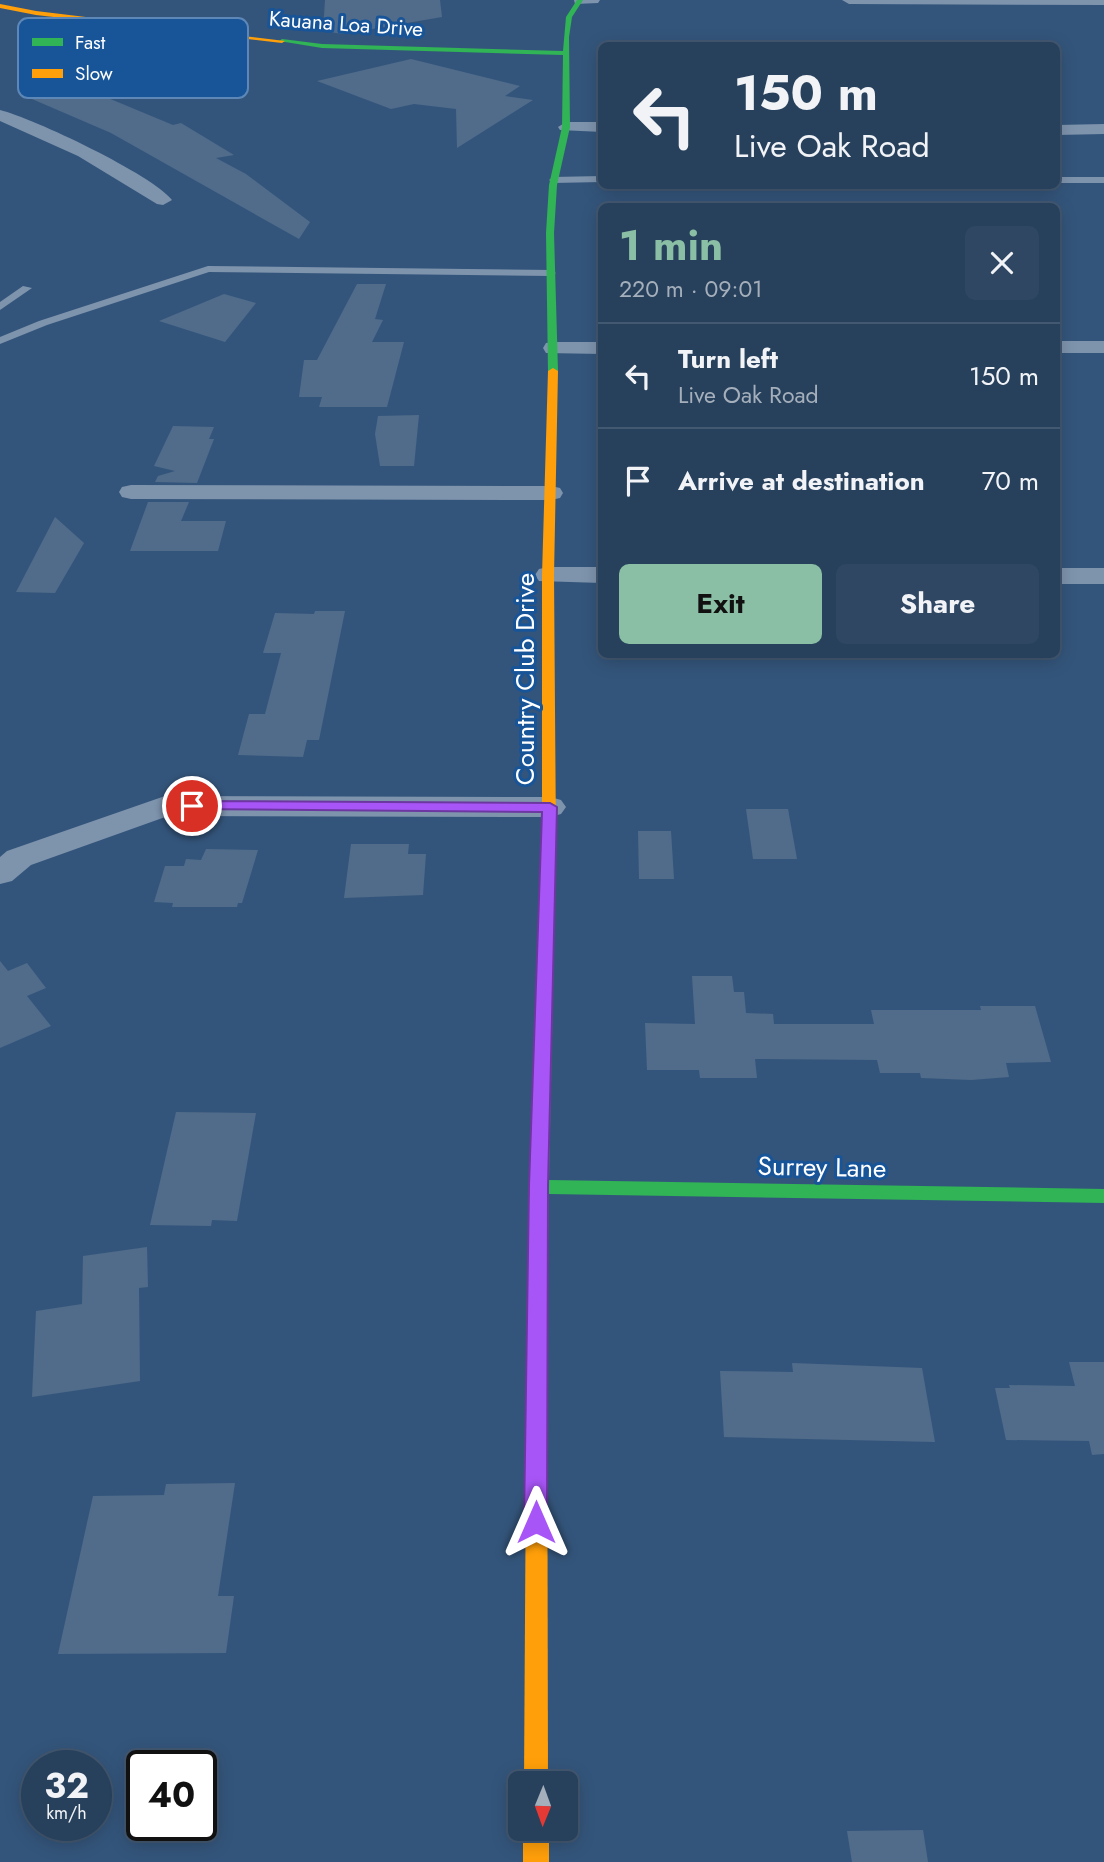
<!DOCTYPE html>
<meta charset="utf-8">
<style>
body{margin:0;font-family:Jost,sans-serif;background:#2f4762;color:#f1f3f6;height:100vh;display:flex;flex-direction:column;font-size:26px;white-space:nowrap}
*{box-sizing:border-box;margin:0}
p{font-size:23px;color:#a4afbb}
.icon{flex:none;width:38px;height:38px;fill:none;stroke:currentColor;stroke-width:2;stroke-linecap:round;stroke-linejoin:round}
.map{position:relative;flex:1;overflow:hidden}
.side{position:absolute;left:598px;top:203px;width:462px;height:455px;display:flex;flex-direction:column;background:#27405c;border-radius:10px;box-shadow:0 4px 18px #0003,0 0 0 2px #435972}
.side>*{flex:none}
.top-card{position:absolute;left:598px;top:42px;width:462px;height:147px;border-radius:10px;box-shadow:0 4px 18px #0003,0 0 0 2px #435972;background:#27405c;color:#f1f3f6;overflow:hidden}
.needle{width:46px;rotate:181deg}
.buttons{position:absolute;left:508px;top:1771px;display:grid;gap:14px}
.buttons a{display:grid;place-items:center;width:70px;height:70px;border-radius:10px;background:#27405c;box-shadow:0 4px 18px #0003,0 0 0 2px #435972;font-size:35px}
.speed{position:absolute;left:21px;top:1750px;display:flex;gap:14px;font-size:35px;font-weight:700;text-align:center}
.speed>*{display:grid;place-content:center;width:91px;height:91px;border-radius:50%;background:#27405c;box-shadow:0 4px 18px #0003,0 0 0 2px #435972;line-height:1}
.speed small{font-size:18px;font-weight:400}
.speed .limit{border:4px solid #111;border-radius:10px;background:#fff;color:#111}
.pin{position:absolute;display:grid;place-items:center;width:60px;height:60px;color:#fff;margin:-30px;border:4px solid #fff;border-radius:50%;box-shadow:0 2px 7px #0007}
.me{position:absolute;width:77px;margin:-38px;rotate:0deg;stroke-linejoin:round;filter:drop-shadow(0 0 5px #0008)}
.turn{display:flex;align-items:center;gap:24px;height:147px;padding:0 21px;font-size:32px}
.turn .icon{width:91px;height:91px;stroke-width:2.5}
.turn b{display:block;font-size:49px;line-height:60px}
.round{display:grid;place-items:center;flex:none;width:74px;height:74px;border-radius:10px;background:#2f4762}
.overview{display:flex;align-items:center;justify-content:space-between;height:119px;padding:0 21px}
h1{font-size:42px;font-weight:700;line-height:52px;color:#8abfa5}
.primary-button{display:flex;gap:14px;margin-top:auto;padding:14px 21px}
.primary-button a{flex:1;height:80px;border-radius:10px;background:#8abfa5;color:#111;font-size:28px;font-weight:700;line-height:80px;text-align:center}
.primary-button a+a{background:#2f4762;color:#f1f3f6}
ul{padding:0;list-style:none}
li{display:flex;align-items:center;gap:21px;height:105px;padding:0 21px;border-top:2px solid #435972}
li div{flex:1}
li b{display:block;font-size:26px}
li em{font-style:normal}
.map>svg:first-child{display:block}
.building{fill:#516c8a}
.lines{fill:none;stroke-linecap:round;stroke-linejoin:round}
.lane{fill:#7e94ad;fill-rule:evenodd}
.street{fill:#7e94ad;fill-rule:evenodd}
.fast{fill:#30b455;fill-rule:evenodd}
.slow{fill:#ff9f0a;fill-rule:evenodd}
.route{fill:#a855f7;stroke:#6d37a1;stroke-width:2}
.labels{text-anchor:middle;stroke-width:6;stroke-linejoin:round;paint-order:stroke}
.far-street-label{font-size:21px;fill:#fff;stroke:#175498}
.street-label{font-size:26px;fill:#fff;stroke:#175498}
.key{fill:#175498;stroke:#5d87b7;stroke-width:2}
.key-label{font-size:19px;fill:#fff}
</style>
<div class="map">
<svg width="1104" height="1862" viewBox="0 0 1104 1862">
<rect width="100%" height="100%" fill="#34557b"/>
<g class="building">
<path d="M325,0H440L442,17L343,34L323,31Z"/>
<path d="M411,59L520,86L505,96L533,100L457,148L456,109L414,104L391,109L317,81Z"/>
<path d="M29,82L108,98L173,125L181,123L234,155L216,158L246,174L310,222L299,239L111,133L25,96Z"/>
<path d="M357,284H386L375,319L383,320L372,342H404L387,407H319L322,397H299L304,360H317Z"/>
<path d="M224,294L256,303L225,342L159,321Z"/>
<path d="M419,415L414,466H380L375,434L378,416Z"/>
<path d="M173,426L214,427L209,439H214L197,483L155,482L158,476L175,471L154,466Z"/>
<path d="M148,502H189L181,521H226L218,551H130Z"/>
<path d="M55,517L84,543L55,593L16,592Z"/>
<path d="M315,611H345L319,740H307L303,757L238,755L249,714H265L281,653H263L275,613L314,614Z"/>
<path d="M746,809H788L797,859H753Z"/>
<path d="M638,831H671L674,879H639Z"/>
<path d="M351,844H409L408,854H426L423,895L344,898Z"/>
<path d="M206,849L258,850L242,903H238L237,907H172L173,903L154,902L165,866H184L186,859L201,860Z"/>
<path d="M0,961L8,971L27,963L46,988L27,996L51,1026L0,1048Z"/>
<path d="M692,976H732L734,992H744L746,1013L773,1014L774,1024H874L871,1010H981L980,1006H1035L1051,1062L1006,1063L1009,1077L971,1080L921,1078L920,1073H880L877,1060L755,1059L757,1078H700L699,1070H647L645,1023L695,1024Z"/>
<path d="M176,1112L256,1113L237,1221L212,1220L211,1226L150,1225Z"/>
<path d="M147,1247L148,1287L139,1288L140,1381L32,1397L36,1311L82,1304L83,1256Z"/>
<path d="M1069,1362H1104V1454L1092,1455L1089,1441L1006,1440L995,1388H1010L1009,1385L1075,1386Z"/>
<path d="M792,1363L922,1368L935,1442L724,1437L720,1371L793,1372Z"/>
<path d="M235,1483L218,1596H234L226,1653L58,1654L93,1496L164,1495L166,1484Z"/>
<path d="M923,1830L928,1862H852L847,1831Z"/>
</g>
<g class="lines">
<g class="lane">
<path d="M602,176V182L553,183L549,180L553,177Z"/>
<rect x="1057" y="177" width="47" height="6"/>
<path d="M208,266L551,270L556,273L551,276L209,272L47,325L0,344V337L39,321Z"/>
<path d="M23,286L32,288L0,310V302Z"/>
</g>
<g class="street">
<path d="M574,0H600L598,3L575,4Z"/>
<path d="M842,0H1104V5L849,4Z"/>
<path d="M0,110C33,118 153,175 172,200L163,205L157,204L78,156L0,121Z"/>
<path d="M566,122H602V132L560,130L558,127Z"/>
<path d="M1104,124V134L1057,135V125Z"/>
<rect x="1057" y="341" width="47" height="12"/>
<path d="M554,342H602V354L546,353L543,348L546,343Z"/>
<path d="M131,485L551,486L560,488L563,493L560,498L551,500L131,499L122,497L119,492L122,487Z"/>
<path d="M548,567H602V583L539,581L535,575L539,569Z"/>
<rect x="1057" y="568" width="47" height="16"/>
<path d="M165,796L550,797L561,800L566,807L561,814L550,817L168,816L31,865L12,881L0,884V857L7,851Z"/>
</g>
<g class="fast">
<path d="M577,0H583L572,17L569,37L570,127L557,185L554,233L558,371L553,374L548,371L546,233L549,185L562,127L563,55L322,48L279,41L282,39L322,44L563,51L566,17Z"/>
<path d="M549,837L556,841L549,1180L1104,1189V1203L549,1194L547,1294L544,1300L537,1302L530,1300L527,1294L542,841Z"/>
</g>
<g class="slow">
<path d="M0,4L36,11L285,41L282,43L36,15L0,8Z"/>
<path d="M553,368L558,371L554,575L556,841L549,845L542,841V575L548,371Z"/>
<path d="M537,1286L544,1288L547,1294L548,1783H524L527,1294L530,1288Z"/>
<rect x="523" y="1829" width="26" height="33"/>
</g>
</g>
<path class="route" d="M192,801L550,803L557,807L548,1186L547,1522L543,1529L536,1532L528,1529L524,1522L529,1186L542,812L187,809L185,806L187,803Z"/>
<g class="labels">
<g class="far-street-label">
<text transform="translate(346 24) rotate(4)" y="7">Kauana Loa Drive</text>
</g>
<g class="street-label">
<text transform="translate(525 679) rotate(-90)" y="9">Country Club Drive</text>
<text transform="translate(822 1167) rotate(1)" y="9">Surrey Lane</text>
</g>
</g>
<rect x="18" y="18" width="230" height="80" rx="10" class="key"/>
<rect x="32" y="38" width="31" height="8" fill="#30b455"/>
<rect x="32" y="69" width="31" height="9" fill="#ff9f0a"/>
<g class="key-label">
<text x="75" y="49">Fast</text>
<text x="75" y="80">Slow</text>
</g>
</svg>
<div class="buttons">
<a><svg class="needle" viewBox="-14 -14 28 28"><path d="M0-13l5 13h-10z" fill="#e53935"/><path d="M0 13l5-13h-10z" fill="#a4afbb"/></svg></a>
</div>
<div class="speed"><div>32<small>km/h</small></div><div class="limit">40</div></div>
<div class="pin" style="left:192px;top:806px;background:#d93025"><svg class="icon" aria-label="arrive" viewBox="0 0 24 24"><path d="M6 21V4h12l-3 4 3 4H6"/></svg></div>
<svg class="me" style="left:536px;top:1522px" viewBox="-20 -20 40 40"><path d="M0-17L14 15 0 8-14 15z" fill="#a855f7" stroke="#fff" stroke-width="4"/></svg>
<div class="top-card">
<div class="turn"><svg class="icon" aria-label="left" viewBox="0 0 24 24"><path d="M17 20v-9H6M10 6l-5 5 5 5"/></svg><div><b>150 m</b>Live Oak Road</div></div>
</div>
<section class="side">
<div class="overview"><div><h1>1 min</h1><p>220 m · 09:01</p></div><a class="round"><svg class="icon" aria-label="close" viewBox="0 0 24 24"><path d="M6 6l12 12M18 6L6 18"/></svg></a></div>
<ul>
<li><svg class="icon" aria-label="left" viewBox="0 0 24 24"><path d="M17 20v-9H6M10 6l-5 5 5 5"/></svg><div><b>Turn left</b><p>Live Oak Road</p></div><em>150 m</em></li>
<li><svg class="icon" aria-label="arrive" viewBox="0 0 24 24"><path d="M6 21V4h12l-3 4 3 4H6"/></svg><div><b>Arrive at destination</b></div><em>70 m</em></li>
</ul>
<div class="primary-button"><a>Exit</a><a>Share</a></div>
</section>
</div>
